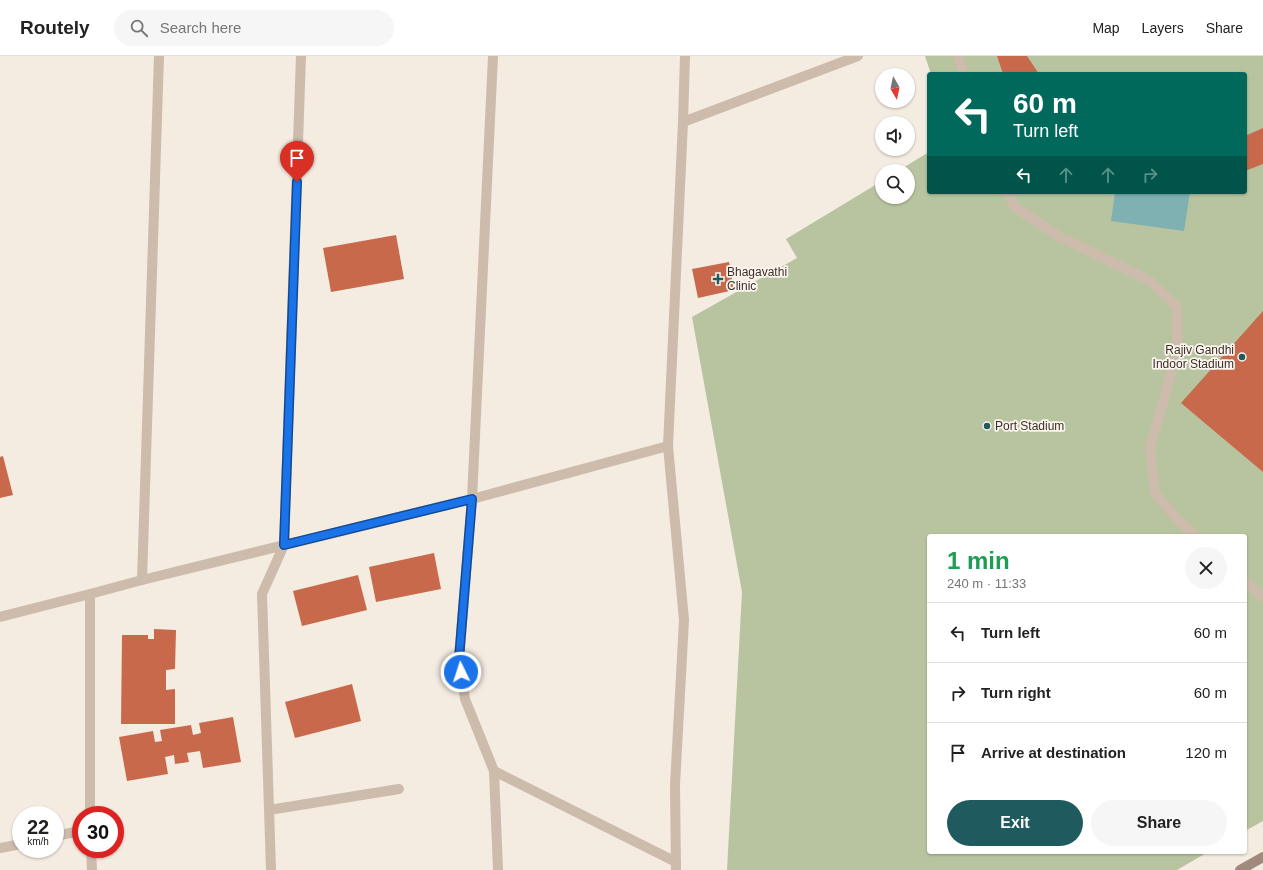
<!DOCTYPE html>
<meta charset="utf-8">
<style>
body{margin:0;font-family:Arial,sans-serif;background:#f6f6f6;color:#222;height:100vh;display:flex;flex-direction:column;font-size:15px;white-space:nowrap}
*{box-sizing:border-box;margin:0}
p{font-size:13px;color:#767676}
.icon{flex:none;width:22px;height:22px;fill:none;stroke:currentColor;stroke-width:2;stroke-linecap:round;stroke-linejoin:round}
.map{position:relative;flex:1;overflow:hidden}
.drawer{position:absolute;left:927px;top:478px;width:320px;height:320px;display:flex;flex-direction:column;background:#fff;border-radius:4px;box-shadow:0 1px 3px #0004}
.drawer>*{flex:none}
.guide{position:absolute;left:927px;top:16px;width:320px;height:122px;border-radius:4px;box-shadow:0 1px 3px #0004;background:#00695c;color:#fff;overflow:hidden}
.needle{width:26px;rotate:171deg}
.controls{position:absolute;left:875px;top:12px;display:grid;gap:8px}
.controls a{display:grid;place-items:center;width:40px;height:40px;border-radius:50%;background:#fff;box-shadow:0 1px 3px #0004;font-size:20px}
.speed{position:absolute;left:12px;top:750px;display:flex;gap:8px;font-size:20px;font-weight:700;text-align:center}
.speed>*{display:grid;place-content:center;width:52px;height:52px;border-radius:50%;background:#fff;box-shadow:0 1px 3px #0004;line-height:1}
.speed small{font-size:10px;font-weight:400}
.speed .limit{border:6px solid #d22;background:#fff;color:#111}
.pin{position:absolute;display:grid;place-items:center;width:34px;height:34px;color:#fff;margin:-41px -17px;border-radius:50% 50% 50% 0;rotate:-45deg;box-shadow:0 0 4px #0007}
.pin .icon{rotate:45deg}
.me{position:absolute;width:44px;margin:-22px;rotate:356deg;stroke-linejoin:round;filter:drop-shadow(0 0 3px #0008)}
.turn{display:flex;align-items:center;gap:14px;height:84px;padding:0 20px;font-size:18px}
.turn .icon{width:52px;height:52px;stroke-width:2.5}
.turn b{display:block;font-size:28px;line-height:34px}
.lanes{display:flex;align-items:center;height:38px;padding:0 20px;background:#0003;justify-content:center;gap:20px;direction:ltr}
.lanes .off{opacity:.35}
.round{display:grid;place-items:center;flex:none;width:42px;height:42px;border-radius:21px;background:#f6f6f6}
.headline{display:flex;align-items:center;justify-content:space-between;height:68px;padding:0 20px}
h1{font-size:24px;font-weight:700;line-height:30px;color:#1e9e55}
.cta{display:flex;gap:8px;margin-top:auto;padding:8px 20px}
.cta a{flex:1;height:46px;border-radius:24px;background:#1f5a5e;color:#fff;font-size:16px;font-weight:700;line-height:46px;text-align:center}
.cta a+a{background:#f6f6f6;color:#222}
ul{padding:0;list-style:none}
li{display:flex;align-items:center;gap:12px;height:60px;padding:0 20px;border-top:1px solid #e0e0e0}
li div{flex:1}
li b{display:block;font-size:15px}
li em{font-style:normal}
header{display:flex;align-items:center;gap:24px;box-sizing:border-box;height:56px;padding:0 20px;background:#fff;border-bottom:1px solid #e0e0e0}
header strong{font-size:19px}
nav{display:flex;gap:22px;margin-inline-start:auto;font-size:14px}
.search{width:280px;height:36px;background:#f6f6f6;display:flex;align-items:center;gap:10px;box-sizing:border-box;padding:0 14px;border-radius:22px;color:#767676;font-size:15px}
.map>svg:first-child{display:block}
.green{fill:#b8c4a0}
.water{fill:#7fb0b2}
.building{fill:#c8694b}
.lines{fill:none;stroke-linecap:round;stroke-linejoin:round}
.service{stroke:#cdbbac;stroke-width:10}
.minor{stroke:#cdbbac;stroke-width:10}
.tertiary{stroke:#cdbbac;stroke-width:10}
.secondary{stroke:#a18a7d;stroke-width:10}
.route-casing{stroke:#114b97;stroke-width:10}
.route{stroke:#1a73e8;stroke-width:7}
.poi-dot{fill:#1f5a5e;stroke:#fbf5ee;stroke-width:1.5}
.labels{text-anchor:middle;stroke-width:3.5;stroke-linejoin:round;paint-order:stroke}
.poi-label{font-size:12px;fill:#3b302b;stroke:#fbf5ee;text-anchor:start}
</style>
<header>
<strong>Routely</strong>
<div class="search"><svg class="icon" aria-label="search" viewBox="0 0 24 24"><circle cx="10" cy="10" r="6"/><path d="M15 15l6 6"/></svg>Search here</div>
<nav><a>Map</a><a>Layers</a><a>Share</a></nav>
</header>
<div class="map">
<svg width="1263" height="814" viewBox="0 0 1263 814">
<rect width="100%" height="100%" fill="#f4ebe1"/>
<path class="green" d="M925,0H1263V765L1245,775V480H929V796H1208L1177,814H727L742,536L692,261L797,202L786,183L882,125V141H908V115H898L929,96V136H1245V18H931Z"/>
<path class="water" d="M1115,136H1190L1184,175L1111,165Z"/>
<g class="building">
<path d="M997,0H1027L1039,18H1003Z"/>
<path d="M1263,72V108L1245,115V80Z"/>
<path d="M396,179L404,223L331,236L323,192Z"/>
<path d="M729,206L734,234L698,242L692,213Z"/>
<path d="M1263,255V416L1181,347Z"/>
<path d="M3,400L13,439L0,442V401Z"/>
<path d="M434,497L441,533L376,546L369,511Z"/>
<path d="M358,519L367,554L302,570L293,535Z"/>
<path d="M154,573L176,574L175,613L166,614V634L175,633V668H121L122,579H148V583H154Z"/>
<path d="M352,628L361,665L295,682L285,646Z"/>
<path d="M233,661L241,706L203,712L200,695L187,697L189,706L175,708L174,699L165,701L168,718L127,725L119,681L153,675L155,686L162,685L160,674L191,669L193,679L201,677L199,667Z"/>
</g>
<g class="lines">
<g class="service">
<path d="M958,0L964,18"/>
<path d="M1007,136L1016,152L1060,181L1149,224L1177,251V296L1150,392L1155,437L1179,465L1196,480"/>
<path d="M1245,525L1263,541"/>
</g>
<g class="minor">
<path d="M493,0L472,443L459,603L465,643L494,715L498,814"/>
<path d="M683,66L858,0"/>
<path d="M142,524L159,0"/>
<path d="M0,561L90,538"/>
<path d="M494,715L676,806"/>
<path d="M269,754L399,733"/>
<path d="M90,759V538L142,524L472,443L668,390"/>
<path d="M55,780L81,775"/>
<path d="M0,792L21,788"/>
<path d="M91,793L92,814"/>
<path d="M271,814L262,538L284,489L301,0"/>
</g>
<path class="tertiary" d="M676,814L675,729L684,564L668,390L683,66L685,0"/>
<path class="secondary" d="M1240,814L1263,801"/>
</g>
<g class="lines">
<defs>
<path id="route" d="M297,126L284,489L472,443L459,603L461,616"/>
</defs>
<use href="#route" class="route-casing"/>
<use href="#route" class="route"/>
</g>
<g class="poi-dot">
<path d="M716 217h4v4h4v4h-4v4h-4v-4h-4v-4h4z"/>
<circle cx="1242" cy="301" r="4"/>
<circle cx="987" cy="370" r="4"/>
</g>
<g class="labels">
<g class="poi-label">
<text x="727" y="220">Bhagavathi<tspan x="727" dy="14">Clinic</tspan></text>
<text x="1234" y="298" text-anchor="end">Rajiv Gandhi<tspan x="1234" dy="14">Indoor Stadium</tspan></text>
<text x="995" y="374">Port Stadium</text>
</g>
</g>
</svg>
<div class="controls">
<a><svg class="needle" viewBox="-14 -14 28 28"><path d="M0-13l5 13h-10z" fill="#e53935"/><path d="M0 13l5-13h-10z" fill="#767676"/></svg></a>
<a><svg class="icon" aria-label="sound" viewBox="0 0 24 24"><path d="M4 9h4l5-4v14l-5-4H4zM17 9q2 3 0 6"/></svg></a>
<a><svg class="icon" aria-label="search" viewBox="0 0 24 24"><circle cx="10" cy="10" r="6"/><path d="M15 15l6 6"/></svg></a>
</div>
<div class="speed"><div>22<small>km/h</small></div><div class="limit">30</div></div>
<div class="pin" style="left:297px;top:126px;background:#d93025"><svg class="icon" aria-label="arrive" viewBox="0 0 24 24"><path d="M6 21V4h12l-3 4 3 4H6"/></svg></div>
<svg class="me" style="left:461px;top:616px" viewBox="-20 -20 40 40"><circle r="17" fill="#1a73e8" stroke="#fff" stroke-width="3"/><path d="M0-11L8 9 0 5-8 9z" fill="#fff"/></svg>
<div class="guide">
<div class="turn"><svg class="icon" aria-label="left" viewBox="0 0 24 24"><path d="M17 20v-9H6M10 6l-5 5 5 5"/></svg><div><b>60 m</b>Turn left</div></div>
<div class="lanes"><svg class="icon" aria-label="left" viewBox="0 0 24 24"><path d="M17 20v-9H6M10 6l-5 5 5 5"/></svg><svg class="icon off" aria-label="ahead" viewBox="0 0 24 24"><path d="M12 20V5M6 11l6-6 6 6"/></svg><svg class="icon off" aria-label="ahead" viewBox="0 0 24 24"><path d="M12 20V5M6 11l6-6 6 6"/></svg><svg class="icon off" aria-label="right" viewBox="0 0 24 24"><path d="M7 20v-9h11M14 6l5 5-5 5"/></svg></div>
</div>
<section class="drawer">
<div class="headline"><div><h1>1 min</h1><p>240 m · 11:33</p></div><a class="round"><svg class="icon" aria-label="close" viewBox="0 0 24 24"><path d="M6 6l12 12M18 6L6 18"/></svg></a></div>
<ul>
<li><svg class="icon" aria-label="left" viewBox="0 0 24 24"><path d="M17 20v-9H6M10 6l-5 5 5 5"/></svg><div><b>Turn left</b></div><em>60 m</em></li>
<li><svg class="icon" aria-label="right" viewBox="0 0 24 24"><path d="M7 20v-9h11M14 6l5 5-5 5"/></svg><div><b>Turn right</b></div><em>60 m</em></li>
<li><svg class="icon" aria-label="arrive" viewBox="0 0 24 24"><path d="M6 21V4h12l-3 4 3 4H6"/></svg><div><b>Arrive at destination</b></div><em>120 m</em></li>
</ul>
<div class="cta"><a>Exit</a><a>Share</a></div>
</section>
</div>
